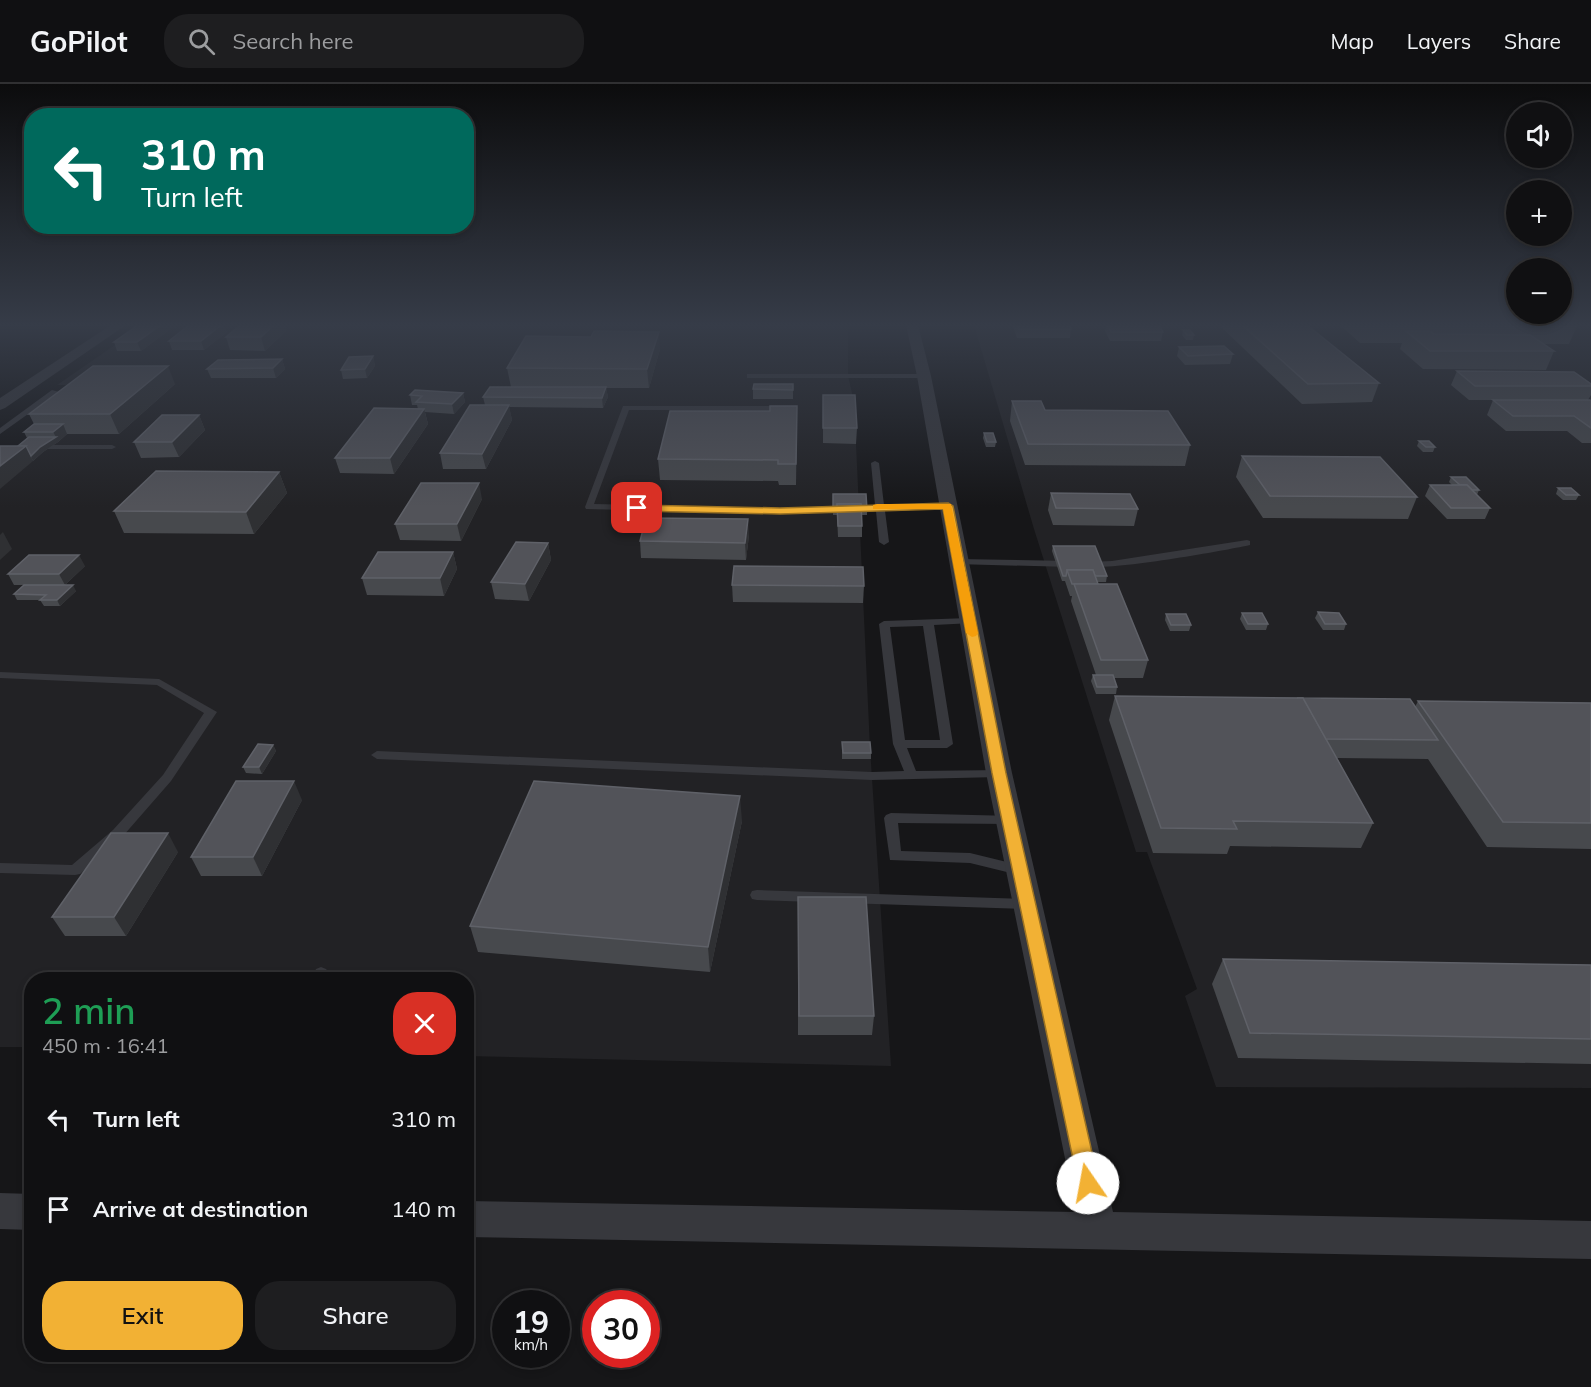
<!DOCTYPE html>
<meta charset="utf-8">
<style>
body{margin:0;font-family:Mulish,sans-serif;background:#1e1e20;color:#f1f3f6;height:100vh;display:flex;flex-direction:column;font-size:22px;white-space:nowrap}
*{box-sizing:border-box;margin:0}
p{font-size:20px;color:#9c9d9f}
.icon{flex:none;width:33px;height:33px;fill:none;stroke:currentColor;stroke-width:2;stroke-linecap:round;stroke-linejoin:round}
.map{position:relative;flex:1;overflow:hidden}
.details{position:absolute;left:24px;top:888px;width:450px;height:390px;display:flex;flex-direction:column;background:#101012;border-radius:24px;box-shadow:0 3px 9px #0003,0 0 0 2px #303032}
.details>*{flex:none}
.guide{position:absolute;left:24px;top:24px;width:450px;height:126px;border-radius:24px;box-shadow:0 3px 9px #0003,0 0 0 2px #303032;background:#00695c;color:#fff;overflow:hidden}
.tools{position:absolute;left:1506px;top:18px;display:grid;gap:12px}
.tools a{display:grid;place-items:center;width:66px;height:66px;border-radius:50%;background:#101012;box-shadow:0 3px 9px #0003,0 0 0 2px #303032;font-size:30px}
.speed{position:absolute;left:492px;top:1206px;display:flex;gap:12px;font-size:30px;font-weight:700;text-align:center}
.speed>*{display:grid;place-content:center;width:78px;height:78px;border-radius:50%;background:#101012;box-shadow:0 3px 9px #0003,0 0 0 2px #303032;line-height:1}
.speed small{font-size:15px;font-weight:400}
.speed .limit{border:9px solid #d22;background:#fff;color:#111}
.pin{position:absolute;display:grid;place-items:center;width:51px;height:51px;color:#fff;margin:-26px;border-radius:12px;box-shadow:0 3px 9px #0006}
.me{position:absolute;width:66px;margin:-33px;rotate:348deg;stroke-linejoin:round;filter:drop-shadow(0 0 4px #0008)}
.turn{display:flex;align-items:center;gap:21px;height:126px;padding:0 18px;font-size:27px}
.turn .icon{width:78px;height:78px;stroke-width:2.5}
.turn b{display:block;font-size:42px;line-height:51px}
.round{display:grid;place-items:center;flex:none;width:63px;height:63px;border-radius:24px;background:#1e1e20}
.overview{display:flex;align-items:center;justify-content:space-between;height:102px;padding:0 18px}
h1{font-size:36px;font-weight:600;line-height:45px;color:#1e9e55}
.button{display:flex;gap:12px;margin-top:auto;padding:12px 18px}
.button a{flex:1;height:69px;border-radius:24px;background:#f2b134;color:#111;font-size:24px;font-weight:600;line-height:69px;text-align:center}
.button a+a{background:#1e1e20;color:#f1f3f6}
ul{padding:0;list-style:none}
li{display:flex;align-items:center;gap:18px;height:90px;padding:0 18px}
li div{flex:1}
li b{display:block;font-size:22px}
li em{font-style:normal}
header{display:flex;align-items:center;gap:36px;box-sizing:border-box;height:84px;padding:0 30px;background:#101012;border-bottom:2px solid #303032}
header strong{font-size:28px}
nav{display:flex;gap:33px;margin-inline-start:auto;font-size:21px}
.search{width:420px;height:54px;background:#1e1e20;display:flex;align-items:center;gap:15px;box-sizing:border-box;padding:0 21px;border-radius:24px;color:#9c9d9f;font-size:22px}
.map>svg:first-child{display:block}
.built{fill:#222225}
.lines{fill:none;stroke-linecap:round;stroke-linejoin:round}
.lane{fill:#37383d;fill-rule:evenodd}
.street{fill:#37383d;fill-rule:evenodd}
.wall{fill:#47494d}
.shaded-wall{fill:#2f3033}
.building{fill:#525359;stroke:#5f6168;stroke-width:1.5}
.route{fill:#f2b134;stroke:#9d7322;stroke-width:1.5}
.slow{fill:#f59e0b}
</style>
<header>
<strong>GoPilot</strong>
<div class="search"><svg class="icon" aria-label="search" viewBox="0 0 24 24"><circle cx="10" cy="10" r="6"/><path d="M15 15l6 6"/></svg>Search here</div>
<nav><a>Map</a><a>Layers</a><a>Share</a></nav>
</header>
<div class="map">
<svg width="1591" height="1303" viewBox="0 0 1591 1303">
<rect width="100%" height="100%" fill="#161618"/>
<g class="built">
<path d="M144,241H848V292L852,309L856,360L870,664L891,982L467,972L466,896H32L31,963H0V382L100,301H57Z"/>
<path d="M974,241H1591V1004L1216,1003L1185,912L1197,905L1147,768H1136L1034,445Z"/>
</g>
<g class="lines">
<g class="lane">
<path d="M747,290H924L928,292L924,294H747Z"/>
<path d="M52,306L59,308L0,350V344Z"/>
<path d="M623,322H779L783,324L779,326H629L594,420L780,424L875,421L871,379L875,377L879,379L884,421L948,419L952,422L948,425L885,427L889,458L884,461L879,458L876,427L780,430L586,425L585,423Z"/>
<path d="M31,361H112L116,363L112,365H34L30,363Z"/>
<path d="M1247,456L1250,457V461C1228,466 1095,490 1083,481L1088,478L1112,477Z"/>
<path d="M958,475L1071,477L1076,480L1071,483L955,480V476Z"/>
<path d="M969,534L973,535L974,537L973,539L934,541L953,660L947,664H907L916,687L1003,686L1005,689L999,693L872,696L377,675L371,671L377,667L872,688L904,687L893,660L879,540L884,537ZM923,542L940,656H905L890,543Z"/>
<path d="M0,588L159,595L217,628L171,697L123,752L80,790L75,791L0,789V779L72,781L113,746L163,691L204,629L157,601L0,594Z"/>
<path d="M891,729L1014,732L1016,735L1014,738L1009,740L898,739L901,767L970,769L1019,781L1024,782L1026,786L1024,790L1019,791L970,779L890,776L884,734L886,731Z"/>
<path d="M757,806L1027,815L1032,816L1034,820L1032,824L1027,825L757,816L752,815L750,811L752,807Z"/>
<path d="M321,883L326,885L329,889L326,896H311L316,885Z"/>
</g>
<g class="street">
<path d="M111,241H126L5,324L0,326V314Z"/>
<path d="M906,241H918L931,292L1012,689L1113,1128L1591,1137V1175L466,1153V1117L1076,1128L986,689L917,292Z"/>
<path d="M0,1109L32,1110V1146L0,1145Z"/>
</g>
</g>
<g class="wall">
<path d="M138,241H171L172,244L141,267H117L114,258Z"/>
<path d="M189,241H224L227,248L204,266H172L169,257Z"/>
<path d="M240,241H284L286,247L265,267L230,266L226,253Z"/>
<path d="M1013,241H1069L1071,245L1070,254H1017L1013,243Z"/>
<path d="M1106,241H1159L1163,248L1161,257H1110L1105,247Z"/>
<path d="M1219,241H1307L1379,299L1372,318L1302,320Z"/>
<path d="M1340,241H1575L1577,242L1569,260H1544L1554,267L1546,286L1423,285L1400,265L1402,259H1360Z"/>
<path d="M1183,246L1194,251L1193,256H1186L1182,251Z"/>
<path d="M1179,263L1233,270L1230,280L1185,281L1177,272Z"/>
<path d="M660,265L649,304H606L608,313L603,324L509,323L512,336L486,385H443L440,369L485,321L483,313L511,303L507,284Z"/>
<path d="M373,272L375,282L367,294L343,295L341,286Z"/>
<path d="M282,275L285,285L276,294H211L207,285Z"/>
<path d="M1457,287L1591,300V311L1588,316L1591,317V359H1582L1567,347H1506L1487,331L1493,316H1469L1451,301Z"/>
<path d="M175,300L119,350H67L58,358L43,368L33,377L18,362L27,354L24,348L34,340L29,330Z"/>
<path d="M793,300V315H753V305Z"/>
<path d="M463,309L465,318L454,330L425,328L428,340L394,390L340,389L335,374L418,325L417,321H412L410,311Z"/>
<path d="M823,311L857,344L856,360L823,359Z"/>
<path d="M1012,317L1045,326L1190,361L1185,382L1025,381L1010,337Z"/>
<path d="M797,322L796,401H779L778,397L660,396L658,375L770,327Z"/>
<path d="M199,331L205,346L179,373L141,374L134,358Z"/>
<path d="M984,349L996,358L995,363H986L983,354Z"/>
<path d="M1419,357L1435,363L1433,368H1423L1417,362Z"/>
<path d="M1242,372L1417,413L1408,435L1263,434L1236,393Z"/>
<path d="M279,388L287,409L254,450L124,449L114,427Z"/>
<path d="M1451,393L1479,406L1477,411L1490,424L1485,435H1447L1425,412L1430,401H1452L1449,398Z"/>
<path d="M1558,404L1579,411L1576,416H1563L1556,410Z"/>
<path d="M1051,409L1138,425L1134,442L1053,441L1048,426Z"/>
<path d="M833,410L867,426V431H862V453H838L837,431H833Z"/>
<path d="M482,415L461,457L400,456L395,440Z"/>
<path d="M749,451L746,476L641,474L640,457Z"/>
<path d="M548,459L551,476L529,517L495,515L491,498Z"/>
<path d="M1053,462L1107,492L1106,498H1097L1098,500L1148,576L1143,594H1114L1117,603L1116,610H1096L1091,597L1093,591H1096L1071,517L1072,512H1070L1065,497H1062L1052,467Z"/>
<path d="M453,468L457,485L444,512L367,511L362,494Z"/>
<path d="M85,482L65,501L76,507L60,522H44L40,516H17L14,510L24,501H14L8,490Z"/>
<path d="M732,501L864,502L863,519L733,518Z"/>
<path d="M1318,528L1346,540L1344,546H1323L1315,534Z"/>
<path d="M1242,529L1268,540L1266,546H1246L1240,535Z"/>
<path d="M1166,530L1191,541L1189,547H1170L1165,536Z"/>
<path d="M1115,612L1415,623L1418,617L1591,619V765L1487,763L1428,675L1337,674L1373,739L1361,764L1230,762L1227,770L1153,769L1109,636Z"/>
<path d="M842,658L871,669V675H842Z"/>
<path d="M273,661L276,667L262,690L246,689L243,683Z"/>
<path d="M302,716L262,792H201L191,773Z"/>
<path d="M742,737L710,888L478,868L470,842Z"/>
<path d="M178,768L126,852H65L52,833Z"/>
<path d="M798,813L874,932L872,951H798Z"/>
<path d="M1223,875L1591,881V980L1238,974L1212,900Z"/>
</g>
<g class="shaded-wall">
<path d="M161,241H171L172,244L141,267L137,258Z"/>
<path d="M221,241H224L227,248L204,266L201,257Z"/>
<path d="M274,241H284L286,247L265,267L261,253Z"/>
<path d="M659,248L660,265L649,304L647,285Z"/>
<path d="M373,272L375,282L367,294L365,285Z"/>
<path d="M282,275L285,285L276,294L273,284Z"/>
<path d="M168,282L175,300L119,350L110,330Z"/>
<path d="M606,303L608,313L603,324L602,314Z"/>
<path d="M463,309L465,318L454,330L452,320Z"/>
<path d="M509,321L512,336L486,385L482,370Z"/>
<path d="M797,322V342L796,401V380Z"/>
<path d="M424,325L428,340L394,390L390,374Z"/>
<path d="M199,331L205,346L179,373L172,358Z"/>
<path d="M63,340L67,350L58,358L43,368L33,377L31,372L40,363L56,353L53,348Z"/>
<path d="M26,362L33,377L0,405V382Z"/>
<path d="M279,388L287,409L254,450L246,428Z"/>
<path d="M479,399L482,415L461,457L457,440Z"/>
<path d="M748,435L749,451L746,476L745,459Z"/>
<path d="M3,448L12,465L0,476V451Z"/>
<path d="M548,459L551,476L529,517L525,500Z"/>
<path d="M453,468L457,485L444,512L440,494Z"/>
<path d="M79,471L85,482L65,501L59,490Z"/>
<path d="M73,501L76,507L60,522L57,516Z"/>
<path d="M273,661L276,667L262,690L259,683Z"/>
<path d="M294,697L302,716L262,792L253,773Z"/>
<path d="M740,712L742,737L710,888L708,863Z"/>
<path d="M168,749L178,768L126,852L114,833Z"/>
</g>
<g class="building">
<path d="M138,241H161L137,258H114Z"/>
<path d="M189,241H221L201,257H169Z"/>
<path d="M240,241H274L261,253H226Z"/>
<path d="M1017,241H1069L1071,245H1019Z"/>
<path d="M1108,241H1159L1163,248H1111Z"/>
<path d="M1242,241H1307L1379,299L1308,300Z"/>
<path d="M1366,241H1575L1577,242Z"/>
<path d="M1183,246H1190L1194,251H1187Z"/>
<path d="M594,247L659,248L647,285L507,284L526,252L591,253Z"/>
<path d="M1406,247H1430L1434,250L1530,251L1554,267H1430Z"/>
<path d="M1224,262L1233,270L1188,272L1179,263Z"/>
<path d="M373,272L365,285L341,286L349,273Z"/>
<path d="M282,275L273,284L207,285L218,276Z"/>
<path d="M93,282H168L110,330H29Z"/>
<path d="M1457,287L1574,288L1591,300V302H1475Z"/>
<path d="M754,300H793V306L753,305Z"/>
<path d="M490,303H606L602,314L483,313Z"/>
<path d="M415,306L463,309L452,320L416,318L422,312L410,311Z"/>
<path d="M823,311H855L857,344H823Z"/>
<path d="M1493,316H1590L1591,317V344L1574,332H1513Z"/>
<path d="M1012,317H1041L1045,326L1168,327L1190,361L1028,360Z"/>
<path d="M470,321H509L482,370L440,369Z"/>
<path d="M770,322H797L796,380H778V376L658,375L670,327H770Z"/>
<path d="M374,324L424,325L390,374H335Z"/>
<path d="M162,331H199L172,358H134Z"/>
<path d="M34,340H63L53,348H24Z"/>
<path d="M984,349H993L996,358H987Z"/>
<path d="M29,353H56L40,363L31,372L26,362H18Z"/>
<path d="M1419,357H1429L1435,363H1426Z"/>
<path d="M0,362H26L0,382Z"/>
<path d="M1242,372L1380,373L1417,413L1270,412Z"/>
<path d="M156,387L279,388L246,428L114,427Z"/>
<path d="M1451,393H1466L1479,406H1472L1467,401H1460Z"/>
<path d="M421,399H479L457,440H395Z"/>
<path d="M1430,401H1467L1490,424H1451Z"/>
<path d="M1558,404H1571L1579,411H1566Z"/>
<path d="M1051,409L1130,410L1138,425L1056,424Z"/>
<path d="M833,410H866L867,426H861V420H837V426H833Z"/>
<path d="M837,420H861L862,442H838Z"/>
<path d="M646,434L748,435L745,459L640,457Z"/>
<path d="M516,458L548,459L525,500L491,498Z"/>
<path d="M1053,462H1095L1107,492H1095L1093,486H1067L1066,492H1063Z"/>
<path d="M378,468H453L440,494H362Z"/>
<path d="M29,471H79L59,490H8Z"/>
<path d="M734,482L863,483L864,502L732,501Z"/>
<path d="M1067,486H1093L1098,500H1072Z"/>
<path d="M1074,500H1117L1148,576H1101Z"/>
<path d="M24,501H73L57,516H40L46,511L14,510Z"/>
<path d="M1318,528L1339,529L1346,540H1325Z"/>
<path d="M1242,529H1262L1268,540H1248Z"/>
<path d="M1166,530H1186L1191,541H1171Z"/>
<path d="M1093,591H1113L1117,603H1097Z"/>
<path d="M1115,612L1303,614L1373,739L1233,737L1237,745L1161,744Z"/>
<path d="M1297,614L1410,615L1438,656L1326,655L1303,614Z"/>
<path d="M1418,617L1591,619V739L1503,738Z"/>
<path d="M842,658H870L871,669H843Z"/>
<path d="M258,660L273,661L259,683H243Z"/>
<path d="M236,697H294L253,773H191Z"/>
<path d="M534,697L740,712L708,863L470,842Z"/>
<path d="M111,749H168L114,833H52Z"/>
<path d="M798,813H866L874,932H799Z"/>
<path d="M1223,875L1591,881V955L1250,949Z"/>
</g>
<linearGradient id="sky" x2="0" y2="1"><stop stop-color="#0c0c0d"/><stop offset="0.57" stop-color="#363c48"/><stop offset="1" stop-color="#363c48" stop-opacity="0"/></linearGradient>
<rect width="1591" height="423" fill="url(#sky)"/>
<path class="route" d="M948,419L953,422L1006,689L1099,1099L1096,1106L1088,1109L1081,1106L1078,1099L992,689L943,425L780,430L637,427L632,424L637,421L780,424Z"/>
<path class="slow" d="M877,420H951L978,549L976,552L972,553L966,549L943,425H873V421Z"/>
</svg>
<div class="tools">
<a><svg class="icon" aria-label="sound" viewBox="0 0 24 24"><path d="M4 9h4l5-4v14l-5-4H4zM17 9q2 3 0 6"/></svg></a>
<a>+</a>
<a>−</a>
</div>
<div class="speed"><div>19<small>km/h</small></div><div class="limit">30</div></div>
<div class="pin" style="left:637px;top:424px;background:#d93025"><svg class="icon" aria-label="arrive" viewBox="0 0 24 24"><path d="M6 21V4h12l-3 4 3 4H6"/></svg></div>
<svg class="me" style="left:1088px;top:1099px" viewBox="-20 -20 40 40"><circle r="19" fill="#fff"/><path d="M0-13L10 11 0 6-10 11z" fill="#f2b134"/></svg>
<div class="guide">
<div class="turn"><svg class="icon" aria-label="left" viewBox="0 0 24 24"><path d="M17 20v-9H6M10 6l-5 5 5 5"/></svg><div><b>310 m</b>Turn left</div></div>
</div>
<section class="details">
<div class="overview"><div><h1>2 min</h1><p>450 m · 16:41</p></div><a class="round" style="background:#d93025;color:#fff"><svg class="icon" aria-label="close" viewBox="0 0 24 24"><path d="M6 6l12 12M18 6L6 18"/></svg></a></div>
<ul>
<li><svg class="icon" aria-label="left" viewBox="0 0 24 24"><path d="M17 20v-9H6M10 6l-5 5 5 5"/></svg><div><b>Turn left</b></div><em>310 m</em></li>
<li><svg class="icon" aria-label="arrive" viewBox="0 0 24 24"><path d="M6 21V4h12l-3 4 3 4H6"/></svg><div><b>Arrive at destination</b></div><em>140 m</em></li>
</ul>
<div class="button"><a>Exit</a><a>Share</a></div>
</section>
</div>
